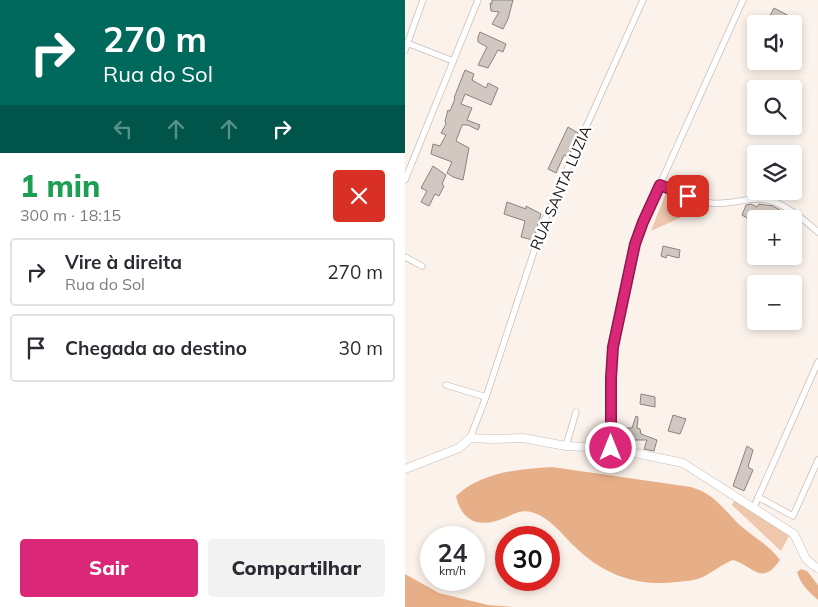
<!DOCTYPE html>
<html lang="pt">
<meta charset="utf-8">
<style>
body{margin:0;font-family:Mulish,sans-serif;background:#f2f2f3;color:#2b2b33;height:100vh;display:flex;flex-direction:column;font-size:19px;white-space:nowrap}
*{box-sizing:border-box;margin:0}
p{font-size:16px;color:#7c7c81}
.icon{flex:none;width:28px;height:28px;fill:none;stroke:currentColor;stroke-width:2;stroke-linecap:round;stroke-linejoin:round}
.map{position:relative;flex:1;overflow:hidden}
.details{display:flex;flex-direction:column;background:#fff;width:405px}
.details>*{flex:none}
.hud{background:#00695c;color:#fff;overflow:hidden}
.buttons{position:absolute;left:342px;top:15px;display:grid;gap:10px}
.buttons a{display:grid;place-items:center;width:55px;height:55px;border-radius:5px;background:#fff;box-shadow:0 2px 8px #0003;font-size:25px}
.speed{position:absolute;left:15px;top:526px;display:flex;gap:10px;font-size:25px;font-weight:700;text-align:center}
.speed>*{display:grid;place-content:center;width:65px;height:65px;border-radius:50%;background:#fff;box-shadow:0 2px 8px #0003;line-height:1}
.speed small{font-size:12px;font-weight:400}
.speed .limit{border:8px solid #d22;background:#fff;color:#111}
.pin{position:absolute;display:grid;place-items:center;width:42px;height:42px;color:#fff;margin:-21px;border-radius:10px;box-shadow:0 2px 8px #0006}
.me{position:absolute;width:55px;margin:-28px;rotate:0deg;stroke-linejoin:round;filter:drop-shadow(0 0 4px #0008)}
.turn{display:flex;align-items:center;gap:18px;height:105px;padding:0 20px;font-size:22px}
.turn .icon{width:65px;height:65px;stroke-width:2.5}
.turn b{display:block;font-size:35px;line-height:42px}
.lanes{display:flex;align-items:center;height:48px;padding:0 20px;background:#0003;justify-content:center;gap:25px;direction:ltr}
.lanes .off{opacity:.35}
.round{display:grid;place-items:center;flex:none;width:52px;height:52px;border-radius:5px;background:#f2f2f3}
.head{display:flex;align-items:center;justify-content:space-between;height:85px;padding:0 20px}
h1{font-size:30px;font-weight:800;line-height:38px;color:#1e9e55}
.cta{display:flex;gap:10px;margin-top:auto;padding:10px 20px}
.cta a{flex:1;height:58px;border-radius:5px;background:#db2777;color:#fff;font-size:20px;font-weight:800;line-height:58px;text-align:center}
.cta a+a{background:#f2f2f3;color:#2b2b33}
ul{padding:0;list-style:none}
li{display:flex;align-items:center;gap:15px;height:68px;margin:0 10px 8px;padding:0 10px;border:2px solid #e1e1e2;border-radius:5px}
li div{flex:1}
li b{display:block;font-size:19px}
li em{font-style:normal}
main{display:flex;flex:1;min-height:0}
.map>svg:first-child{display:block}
.green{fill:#efc7ad}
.water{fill:#e7af88}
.building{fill:#d1c8c2;stroke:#8c837e}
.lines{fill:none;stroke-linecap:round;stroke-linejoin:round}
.minor-casing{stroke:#c8bfb9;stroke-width:7}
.tertiary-casing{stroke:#c8bfb9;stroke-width:9}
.minor{stroke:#fff;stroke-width:5.5}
.tertiary{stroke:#fff;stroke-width:8}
.route-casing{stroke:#8e194d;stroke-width:12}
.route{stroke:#db2777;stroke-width:9}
.labels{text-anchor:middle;stroke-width:5;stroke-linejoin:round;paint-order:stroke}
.street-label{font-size:15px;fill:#1b1715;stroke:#fff}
</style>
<main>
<section class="details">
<div class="hud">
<div class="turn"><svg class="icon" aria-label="right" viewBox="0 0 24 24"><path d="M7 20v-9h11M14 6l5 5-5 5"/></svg><div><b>270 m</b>Rua do Sol</div></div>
<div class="lanes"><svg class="icon off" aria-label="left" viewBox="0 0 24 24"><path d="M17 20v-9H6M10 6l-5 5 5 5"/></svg><svg class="icon off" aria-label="ahead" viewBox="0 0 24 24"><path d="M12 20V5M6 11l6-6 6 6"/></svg><svg class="icon off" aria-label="ahead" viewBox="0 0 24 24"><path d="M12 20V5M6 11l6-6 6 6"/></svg><svg class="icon" aria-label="right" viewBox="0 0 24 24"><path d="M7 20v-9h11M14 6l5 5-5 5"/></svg></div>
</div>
<div class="head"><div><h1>1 min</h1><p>300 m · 18:15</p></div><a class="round" style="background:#d93025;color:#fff"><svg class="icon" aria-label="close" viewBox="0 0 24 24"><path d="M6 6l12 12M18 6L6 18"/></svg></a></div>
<ul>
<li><svg class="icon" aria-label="right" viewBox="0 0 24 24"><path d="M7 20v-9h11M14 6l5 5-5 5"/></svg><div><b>Vire à direita</b><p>Rua do Sol</p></div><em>270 m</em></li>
<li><svg class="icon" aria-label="arrive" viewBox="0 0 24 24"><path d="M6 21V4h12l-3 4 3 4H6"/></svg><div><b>Chegada ao destino</b></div><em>30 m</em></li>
</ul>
<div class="cta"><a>Sair</a><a>Compartilhar</a></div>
</section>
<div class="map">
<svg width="413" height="607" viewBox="0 0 413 607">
<rect width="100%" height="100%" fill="#fbf2eb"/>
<g class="green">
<path d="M261,193L301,206L246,231Z"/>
<path d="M330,499L385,534L376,551L327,505Z"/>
</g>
<g class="water">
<path d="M147,467L286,487C311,494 319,511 337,527C350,538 365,546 375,560C356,587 349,566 328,560C317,564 308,572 298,577C290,581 280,581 272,582C230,587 197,574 168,545C156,533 143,516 126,512C113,509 105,517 94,520C71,528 56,519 51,496C77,472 113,469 147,467Z"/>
<path d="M396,569L402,571L413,585V600C403,591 396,585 392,572Z"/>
<path d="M0,574L34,593L83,605L109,607H0Z"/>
</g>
<g class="building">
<path d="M87,0H108L103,19L98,29L87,24L94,12L86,11L85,3L87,4Z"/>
<path d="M369,8L388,18L385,24H365L366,20L363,19Z"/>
<path d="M75,32L101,44L98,52L93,50L83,68L73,65L82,47L73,42V37Z"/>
<path d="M60,70L69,74L67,80L81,88L83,83L93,88L86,105L60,94L56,104L67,108L62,120L75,125L73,130L63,125H57L51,141L64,148L58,180L48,177L42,173L47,162L26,154L28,144L35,146L41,135L36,133L41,124L40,121L43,110L45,111L50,99L49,98Z"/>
<path d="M163,127L173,133L163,157L159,155L151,173L143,169Z"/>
<path d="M28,166L41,175L37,184L39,186L34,196L30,194L24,206L16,202L22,191L16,188Z"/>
<path d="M102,202L121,209V206L136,214L128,240L116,237L120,221L99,214Z"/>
<path d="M346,204L352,207L354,204L368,206L382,214L380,219H352L343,214L342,218L337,215L341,205Z"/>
<path d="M258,246L275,250L274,258L262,255L261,258L256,256Z"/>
<path d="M236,394L250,397V407L235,404Z"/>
<path d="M268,415L281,419L275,434L263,431Z"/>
<path d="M231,416L233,417L232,428L235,429L236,434L252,440L249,451L239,449L242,440H224L222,428H227Z"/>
<path d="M342,446L348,450L343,467L348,470L339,491L328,486Z"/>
</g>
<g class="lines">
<defs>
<g id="minor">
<path d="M2,43L48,61"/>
<path d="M0,50L18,0"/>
<path d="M0,180L73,0"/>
<path d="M255,185C272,191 289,201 306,203C321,205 338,199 353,199C374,198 398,219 413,232"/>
<path d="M0,257L17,266"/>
<path d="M41,385L81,397"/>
<path d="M65,438L81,397L139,221L238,0"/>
<path d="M161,446L171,412"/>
<path d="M206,448C206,424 204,400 206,375C209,324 221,270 238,222L338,0"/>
<path d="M353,497L388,516L413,460"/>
<path d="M349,507L413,362"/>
</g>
<path id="tertiary" d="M0,469L54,448L65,438L88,439L118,438L161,446L206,448L278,463L389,534L401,559L409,566L413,568"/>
</defs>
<use href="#minor" class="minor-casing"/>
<use href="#tertiary" class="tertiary-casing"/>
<use href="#minor" class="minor"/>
<use href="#tertiary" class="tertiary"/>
</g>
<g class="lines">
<defs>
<path id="route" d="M206,448V378L208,347L230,244L238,222L255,185L283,196"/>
</defs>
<use href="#route" class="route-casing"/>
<use href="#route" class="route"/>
</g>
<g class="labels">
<g class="street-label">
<text transform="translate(156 188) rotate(-67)" y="5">RUA SANTA LUZIA</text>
</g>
</g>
</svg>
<div class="buttons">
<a><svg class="icon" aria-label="sound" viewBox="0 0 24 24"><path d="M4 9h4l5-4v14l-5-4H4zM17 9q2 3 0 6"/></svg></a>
<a><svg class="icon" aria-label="search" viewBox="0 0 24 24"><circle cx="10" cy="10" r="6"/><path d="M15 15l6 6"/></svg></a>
<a><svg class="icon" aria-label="layers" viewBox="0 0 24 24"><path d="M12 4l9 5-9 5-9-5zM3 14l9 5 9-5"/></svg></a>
<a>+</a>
<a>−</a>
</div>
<div class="speed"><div>24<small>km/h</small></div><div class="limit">30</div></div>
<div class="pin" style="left:283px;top:196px;background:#d93025"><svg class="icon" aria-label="arrive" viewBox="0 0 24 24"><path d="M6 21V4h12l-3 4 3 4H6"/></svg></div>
<svg class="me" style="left:206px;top:448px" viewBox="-20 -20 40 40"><circle r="17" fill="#db2777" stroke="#fff" stroke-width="3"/><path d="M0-11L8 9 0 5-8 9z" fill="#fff"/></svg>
</div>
</main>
